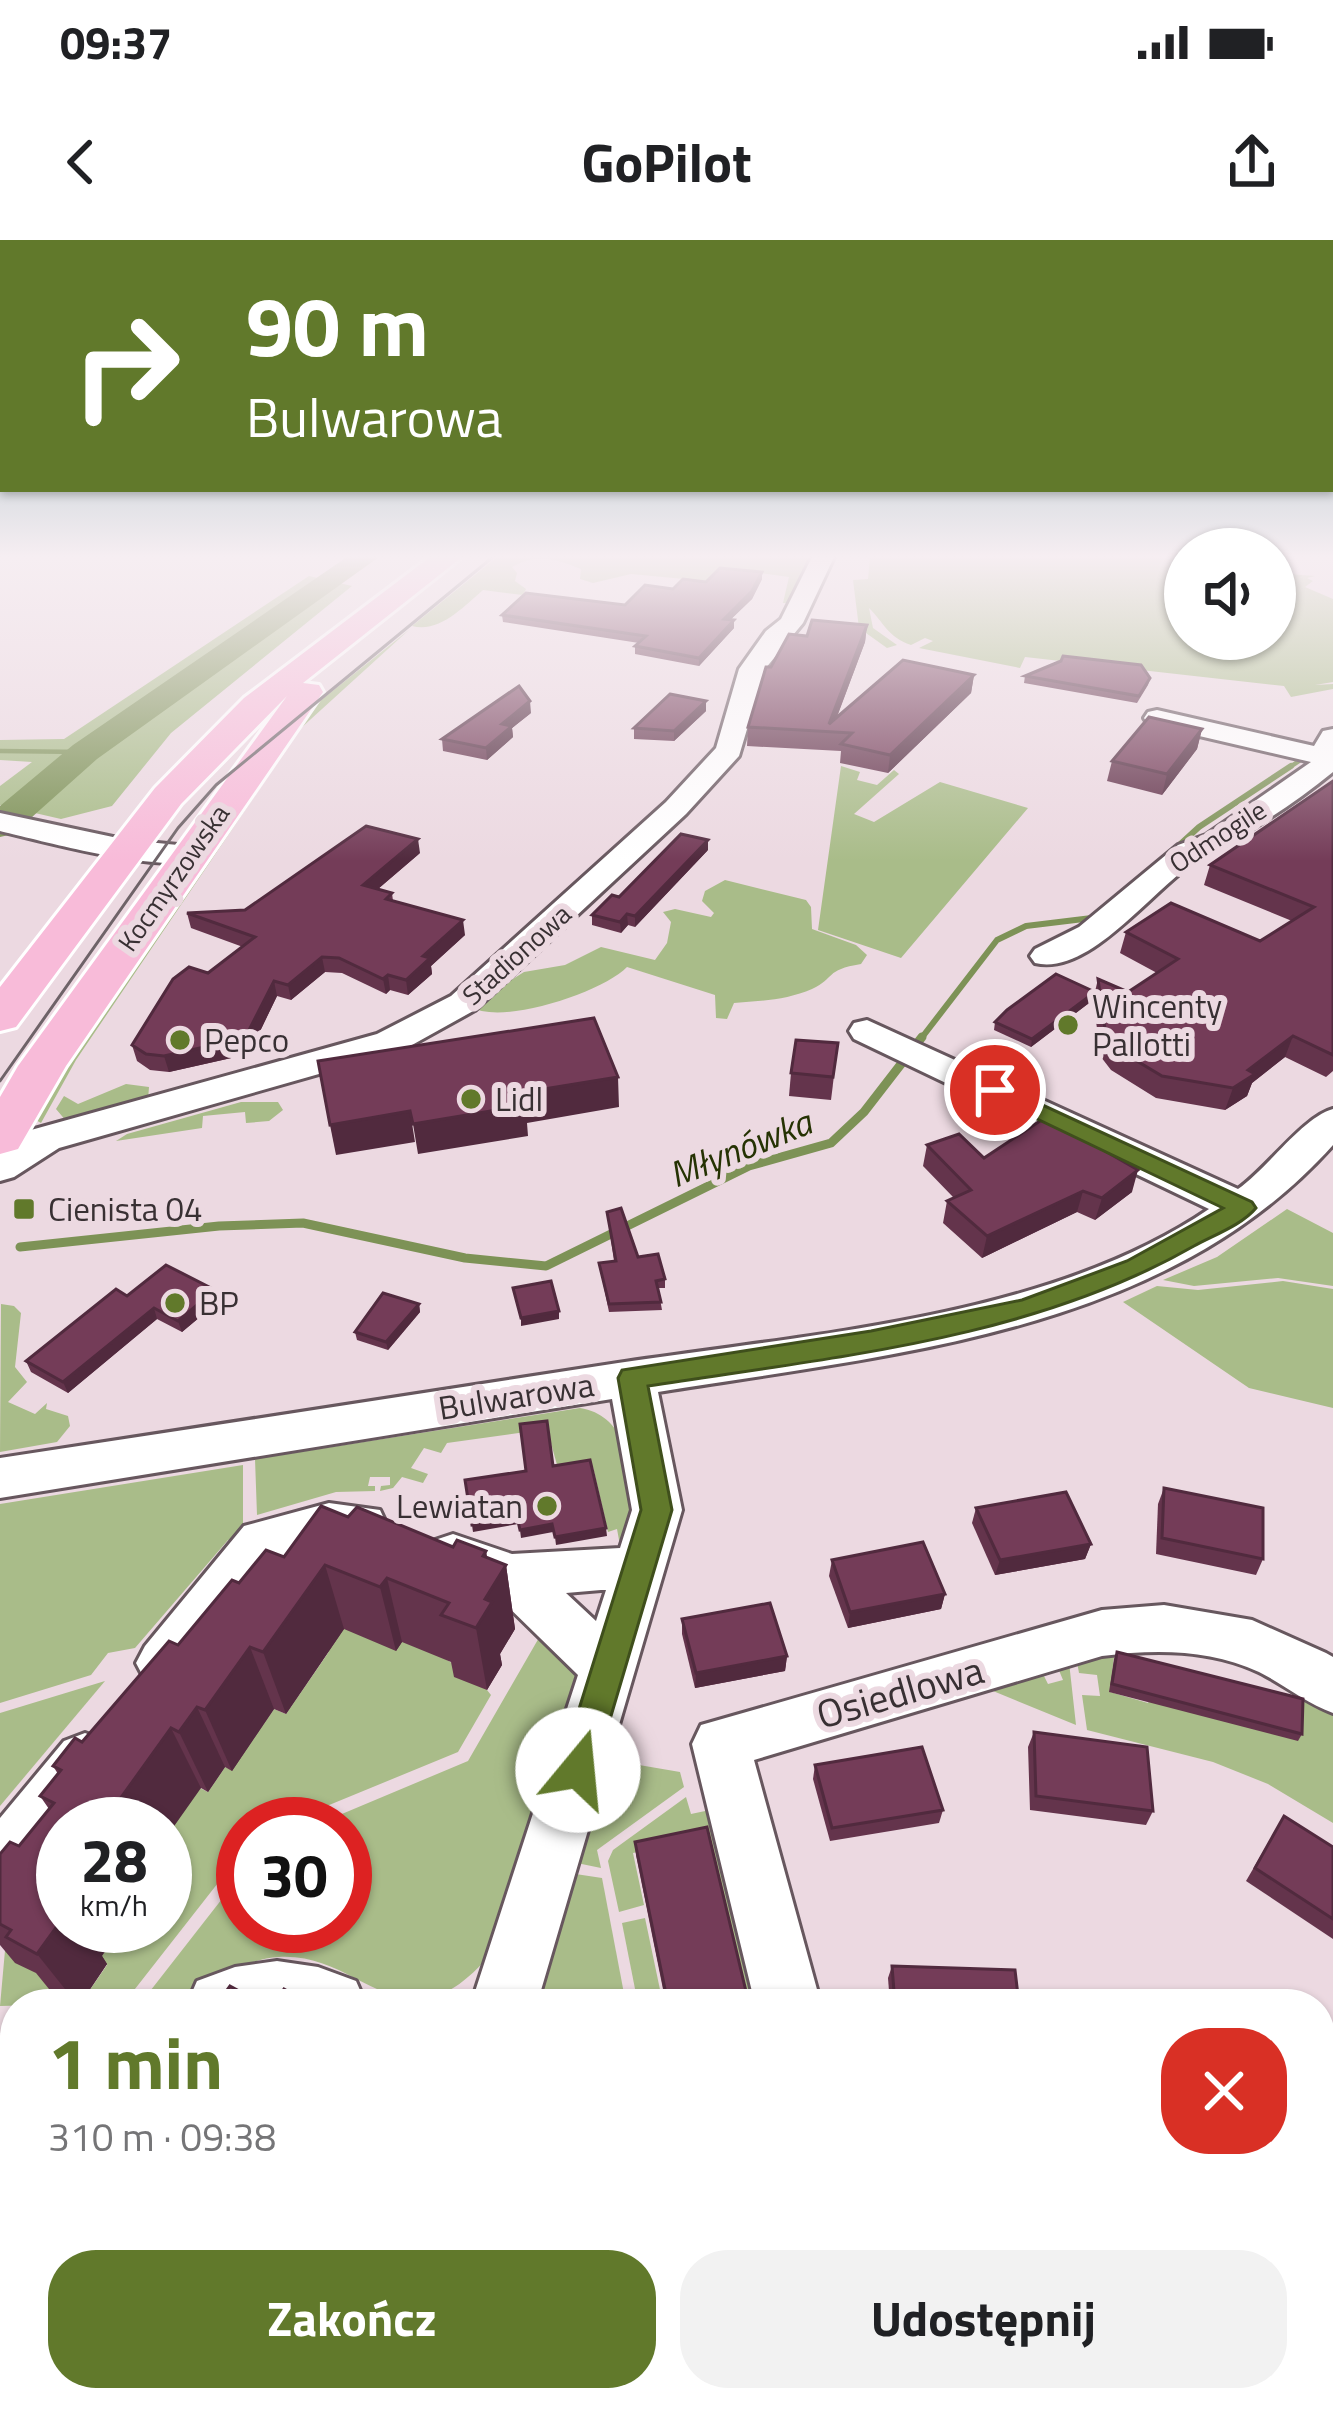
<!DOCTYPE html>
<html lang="pl">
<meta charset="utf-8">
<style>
body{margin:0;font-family:"Titillium Web",sans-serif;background:#f2f2f2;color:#202124;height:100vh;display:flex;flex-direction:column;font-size:45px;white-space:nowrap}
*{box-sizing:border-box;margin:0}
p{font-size:39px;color:#757577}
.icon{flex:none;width:66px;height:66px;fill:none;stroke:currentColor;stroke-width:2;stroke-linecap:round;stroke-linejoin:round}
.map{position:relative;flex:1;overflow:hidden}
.details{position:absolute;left:0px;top:1749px;width:1335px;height:423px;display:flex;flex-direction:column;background:#fff;border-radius:48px 48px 0 0;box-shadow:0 3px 9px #0004}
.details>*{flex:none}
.banner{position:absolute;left:0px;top:0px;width:1335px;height:252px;box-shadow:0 3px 9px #0004;background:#61792b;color:#fff;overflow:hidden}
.controls{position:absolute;left:1164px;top:288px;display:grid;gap:24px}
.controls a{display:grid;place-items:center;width:132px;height:132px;border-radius:50%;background:#fff;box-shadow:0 3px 9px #0004;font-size:60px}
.speed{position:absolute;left:36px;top:1557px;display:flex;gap:24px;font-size:60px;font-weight:700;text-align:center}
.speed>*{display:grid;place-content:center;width:156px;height:156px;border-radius:50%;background:#fff;box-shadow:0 3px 9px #0004;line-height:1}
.speed small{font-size:30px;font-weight:400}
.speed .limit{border:18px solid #d22;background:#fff;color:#111}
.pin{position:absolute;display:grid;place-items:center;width:102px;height:102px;color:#fff;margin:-51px;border:6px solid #fff;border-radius:50%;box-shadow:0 3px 12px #0007}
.me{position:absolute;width:132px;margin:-66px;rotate:17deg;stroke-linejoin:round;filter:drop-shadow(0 0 9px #0008)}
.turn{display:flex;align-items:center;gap:42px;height:252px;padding:0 48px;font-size:54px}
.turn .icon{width:156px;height:156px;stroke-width:2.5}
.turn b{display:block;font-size:84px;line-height:102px}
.round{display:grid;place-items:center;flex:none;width:126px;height:126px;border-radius:48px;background:#f2f2f2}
.head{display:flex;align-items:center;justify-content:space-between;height:204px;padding:0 48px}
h1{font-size:72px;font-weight:700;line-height:90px;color:#61792b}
.action{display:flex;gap:24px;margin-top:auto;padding:24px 48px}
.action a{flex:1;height:138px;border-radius:48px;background:#61792b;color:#fff;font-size:48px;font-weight:700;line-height:138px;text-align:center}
.action a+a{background:#f2f2f2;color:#202124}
.status{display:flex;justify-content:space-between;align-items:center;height:84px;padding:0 60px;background:#fff;direction:ltr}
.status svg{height:33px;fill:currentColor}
header{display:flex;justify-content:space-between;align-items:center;height:156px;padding:0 48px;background:#fff;font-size:54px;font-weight:700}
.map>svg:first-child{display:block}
.green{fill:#a9bc89}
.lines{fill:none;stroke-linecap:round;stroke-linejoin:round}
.stream-far2{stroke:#7d9256;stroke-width:4.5}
.stream-far1{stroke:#7d9256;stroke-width:6}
.stream{stroke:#7d9256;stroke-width:9}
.river{fill:#7d9256;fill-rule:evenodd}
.minor-casing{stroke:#67575e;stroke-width:6}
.major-casing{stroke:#fff;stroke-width:6}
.minor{fill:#fff;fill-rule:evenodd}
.major{fill:#f8bbd9;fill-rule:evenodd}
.tram{stroke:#6e6368;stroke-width:3}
.wall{fill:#64344c}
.shaded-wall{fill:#512a3e}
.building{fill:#743c58;stroke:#512a3e;stroke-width:3}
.route{fill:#61792b;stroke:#3f4f1c;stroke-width:3}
.poi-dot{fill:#61792b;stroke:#ecd9e1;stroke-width:4.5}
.labels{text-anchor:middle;stroke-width:12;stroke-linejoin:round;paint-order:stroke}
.far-street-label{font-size:27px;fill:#383033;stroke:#ecd9e1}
.poi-label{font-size:33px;fill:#383033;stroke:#ecd9e1;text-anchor:start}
.street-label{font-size:33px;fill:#383033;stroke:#ecd9e1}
.water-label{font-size:36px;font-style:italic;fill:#253203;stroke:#ecd9e1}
.near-street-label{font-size:39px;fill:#383033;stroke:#ecd9e1}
</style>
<div class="status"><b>09:37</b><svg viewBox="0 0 49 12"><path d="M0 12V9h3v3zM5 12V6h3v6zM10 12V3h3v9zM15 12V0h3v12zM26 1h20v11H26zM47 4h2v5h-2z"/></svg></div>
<header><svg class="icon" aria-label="back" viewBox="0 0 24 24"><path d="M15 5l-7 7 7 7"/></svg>GoPilot<svg class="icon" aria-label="share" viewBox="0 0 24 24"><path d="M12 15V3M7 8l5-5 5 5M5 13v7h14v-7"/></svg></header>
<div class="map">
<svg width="1333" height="2171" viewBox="0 0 1333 2171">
<rect width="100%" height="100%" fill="#ecd9e1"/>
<g class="green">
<path d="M497,317H816L794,363H783L789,337L740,330L716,342L631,334L593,343L580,339L581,329C557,319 536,313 512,327L517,333L515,341L526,349L523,355L483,350C463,367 440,393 412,386Z"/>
<path d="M870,317H1185V399H1275V333L1315,336L1307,338L1313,341L1305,347L1333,359V442L1315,445L1333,444V449L1291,457L1284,446L1025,417L1020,428L919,408L933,401L925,398L911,405C888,397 884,383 869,368L873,388L897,405L887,408L859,388L853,340L868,339Z"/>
<path d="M309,336L352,346L171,493L112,566L61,579L0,565V546L32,522L0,520V500L64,499Z"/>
<path d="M410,389L300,489L76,820L41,883L34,879L33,864L290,485Z"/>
<path d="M841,526L860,532L857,540L877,545L894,530L899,534L854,574L874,582L940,542L1028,568L901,718L818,690Z"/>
<path d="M725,640L806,660L811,667L812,689L856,705L867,715L861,724C824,730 836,738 812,749C787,760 760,761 734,763L727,779L716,778L715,755L627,727C603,752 499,787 470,766L524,732L565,725L601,707L655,720L667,703L671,682L663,672L675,669L711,677L714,673L702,661L705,651Z"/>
<path d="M126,844L149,847L148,860L67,882L56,869L64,856L78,864Z"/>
<path d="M241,862H278L283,870L269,881L246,883L245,872L203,876L202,888L116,901L127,894Z"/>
<path d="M1287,969L1333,993V1046L1278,1038L1194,1046L1163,1040L1217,1017Z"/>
<path d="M1283,1041L1333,1049V1168L1249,1148L1123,1062L1157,1046L1198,1050Z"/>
<path d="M1,1064L14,1066L21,1073L15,1127L27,1142L8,1162L35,1174L47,1163L46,1169L68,1176L70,1186L57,1202L0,1212Z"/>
<path d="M580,1168C624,1175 630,1221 644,1259L621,1311L617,1289L608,1292L593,1227L559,1232L547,1189L447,1203L441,1213L424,1208L411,1228L428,1234L423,1243L402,1237L393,1248L380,1251L381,1246L390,1245V1237H370L368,1246H375V1251L336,1252L257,1275L255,1219Z"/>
<path d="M243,1225V1296L228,1300L135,1408L108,1413L91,1435L0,1463V1264Z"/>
<path d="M339,1387C401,1397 440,1407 487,1450L491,1455L458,1512L283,1584H243V1611L124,1763L80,1764L107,1725L99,1720L123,1686H165V1599L196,1546L208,1552L225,1527L232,1530L274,1469L286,1474L328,1413Z"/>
<path d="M540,1396L570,1421L579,1437L489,1716C402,1816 365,1712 279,1717C229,1720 188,1764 140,1764L243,1632V1686H345V1584H318L468,1521Z"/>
<path d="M1116,1400L1110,1452L1148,1463L1150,1459L1298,1500L1300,1436L1333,1459V1583L1268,1544L1213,1522L1087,1490L1082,1455L1100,1456L1097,1435L1079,1433L1075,1411Z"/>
<path d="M1068,1413L1076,1485L976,1444L1042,1432L1048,1444L1063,1440L1058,1428Z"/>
<path d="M105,1441L0,1566V1473Z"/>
<path d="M604,1519L680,1532L684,1547L597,1610L601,1628L572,1622Z"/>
<path d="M686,1557L691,1574L724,1567L773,1764H748L708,1597L633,1613L644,1665L619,1672L608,1621L613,1610Z"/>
<path d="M569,1633L602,1638L626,1764H529Z"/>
<path d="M8,1677L54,1742L75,1764L0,1766Z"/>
<path d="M645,1678L663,1764H638L622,1683Z"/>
<path d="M15,2118V2157H113L104,2171H0V2141Z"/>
</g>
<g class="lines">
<g class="stream-far2">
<path d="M0,511L85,512"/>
<path d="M1287,529L1308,515"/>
</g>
<g class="stream-far1">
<path d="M1175,609L1199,587L1291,526"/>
<path d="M920,800L997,700L1026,686L1100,677"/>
</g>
<path class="stream" d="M20,1007L219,986L303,983L465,1018L546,1026L749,926L831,903L864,872L922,797"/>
<path class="river" d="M347,317H379L97,519L13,594L0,597V566L73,505Z"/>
<defs>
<g id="minor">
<path d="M812,317H834L803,383L765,429L739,516L686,574L475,770L403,810L59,908L14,937L0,941V910L31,890L377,794L451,756L666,562L716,508L739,429L766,391L781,379Z"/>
<path d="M1157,470L1314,506L1323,491L1333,489V532C1293,565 1248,593 1202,618C1157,642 1092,737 1035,723L1030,716L1035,709L1079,687L1178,605L1206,595L1311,522L1148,484L1144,478L1148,472Z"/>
<path d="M0,573L127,600L188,606L203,615C182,640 35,599 0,591Z"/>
<path d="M867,780L1238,949C1267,929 1303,877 1333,869V905C1165,1093 894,1114 658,1152L682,1270L537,1764H471L578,1435L493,1352L435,1330L427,1315L435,1300L453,1294L512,1314L620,1308L632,1270L612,1159L0,1258V1218C206,1187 412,1155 618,1123C807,1094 1048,1079 1209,969L854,799L849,791L854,783ZM601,1350H606L596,1381L566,1353Z"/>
<path d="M329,1263L380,1270L387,1285L380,1300L362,1306L329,1305L279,1318L183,1440L164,1447L145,1440L136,1423L145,1406L244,1286Z"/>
<path d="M1164,1365L1252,1380L1326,1413L1333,1417V1473C1306,1463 1285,1445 1259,1432C1210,1409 1155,1409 1102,1416L754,1520L821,1764H755L692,1504L701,1485L1102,1370Z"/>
<path d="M85,1493L106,1501L114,1520L106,1539L70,1584H63V1593L22,1646L0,1655V1578L64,1501Z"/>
<path d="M277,1721L318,1727L356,1741L366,1764H187L197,1741L235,1727Z"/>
<path d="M0,1844L15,1850V1921L0,1915Z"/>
<path d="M1333,1894V1987L1320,1993V1899Z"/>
<path d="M1320,2049L1333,2054V2133L1320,2127Z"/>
<path d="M338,2157H416L412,2171H334Z"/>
</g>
<path id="major" d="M430,317H462L303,443L319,445L323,452L66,826L18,909L0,914V857L18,826L287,456L181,564L16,787L0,791V747L155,548L244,458Z"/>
</defs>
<use href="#minor" class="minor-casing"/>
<use href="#major" class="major-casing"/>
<use href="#minor" class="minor"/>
<use href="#major" class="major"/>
<path class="tram" d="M0,841L178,588L216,545L493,317"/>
</g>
<g class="wall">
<path d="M762,332V339L752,359L730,380L734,388L699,426L635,414V406L639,403L503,382L502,375L625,365L673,349Z"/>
<path d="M867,385L865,402L837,477L974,435L971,453L888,533L840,523L841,511L747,506L748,487L771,427L807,396Z"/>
<path d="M1025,436L1150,438L1148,445L1137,463L1024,443Z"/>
<path d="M706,461V471L674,501L634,499V488Z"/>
<path d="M531,473L512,488L513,497L487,520L443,511L442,499Z"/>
<path d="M1202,489L1197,509L1162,555L1107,541L1112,521Z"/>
<path d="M1333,541V831L1326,837L1285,817L1252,843L1247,856L1225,870L1156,858L1111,830L1101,817L1093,760L1098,739L1128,752L1157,733L1120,713L1126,692L1260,701L1292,681L1204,645L1210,625Z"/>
<path d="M708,610L635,687L628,685L621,693L592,685V675L619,657Z"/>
<path d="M420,613L378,649L392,653L393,661L465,695L431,726L432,734L408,755L390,750L386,754L342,733L325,732L291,760L277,756L249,814L169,832L150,830L137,821L132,805L243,707L191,688L187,673L245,670Z"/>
<path d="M1095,752L1093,760L1031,807L994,790L995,782Z"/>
<path d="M838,803L831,860L789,856L791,833Z"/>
<path d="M927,905L984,918L1132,952L1095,980L1077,972L982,1018L943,983L947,961L954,958L923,926Z"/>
<path d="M607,972L638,1017L665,1039V1048H658L662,1070L609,1072L599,1023L614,1021Z"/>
<path d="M215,1050L219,1061L182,1092L157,1079L68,1153L31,1132L26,1121L127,1056Z"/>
<path d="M419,1064L420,1072L388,1110L357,1100L355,1092Z"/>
<path d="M1164,1248L1263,1319L1256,1335L1156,1314L1158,1264Z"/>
<path d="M976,1268L1091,1304L1085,1319L995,1335L972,1283Z"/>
<path d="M348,1277L453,1307L486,1311L487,1318L506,1325L515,1389L500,1414L502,1425L487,1450L454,1437L451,1422L402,1402L396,1411L344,1389L286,1474L274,1469L232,1531L225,1527L208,1552L201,1548L63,1584L102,1716L107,1724L80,1764H75L49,1749L36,1733L15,1723L0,1705V1614L19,1606L49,1569L40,1556L58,1534L53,1526L82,1502L239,1343Z"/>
<path d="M832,1320L945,1354L941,1369L848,1388L829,1336Z"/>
<path d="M682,1379L787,1416L785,1431L695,1448L682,1394Z"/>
<path d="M1117,1412L1302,1494L1298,1501L1109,1452L1114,1419Z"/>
<path d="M1034,1492L1153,1571L1146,1585L1030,1570L1028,1507Z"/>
<path d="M815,1525L943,1570L939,1583L830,1601L813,1539Z"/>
<path d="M1284,1576L1333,1607V1699L1246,1641Z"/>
<path d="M635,1602L749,1764H666L636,1615Z"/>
<path d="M892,1726L1019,1764H890L888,1738Z"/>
</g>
<g class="shaded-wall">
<path d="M762,332V339L752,359L724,386V379Z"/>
<path d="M734,380V388L699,426V418Z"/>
<path d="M867,385L865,402L831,492L829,484Z"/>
<path d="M974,435L971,453L888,533L890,515Z"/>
<path d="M530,461L531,473L512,488L513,497L487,520L486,508L502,484Z"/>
<path d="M706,461V471L674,501V491Z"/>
<path d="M1202,489L1197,509L1162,555L1167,534Z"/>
<path d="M418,599L420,613L365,660L363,645Z"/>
<path d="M708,600V610L635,687V676Z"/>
<path d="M627,674L628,685L621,693L620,682Z"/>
<path d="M463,680L465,695L431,726L432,734L408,755L406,740L423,716Z"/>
<path d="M322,717L325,732L291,760L288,745Z"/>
<path d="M388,735L390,750L386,754L383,739Z"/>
<path d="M274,741L277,756L249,814L169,832L164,816Z"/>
<path d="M1095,752L1093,760L1031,807L1032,799Z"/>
<path d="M1293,796L1285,817L1252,843L1247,856L1225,870L1233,848L1248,830Z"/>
<path d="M618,837L619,867L527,883L528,896L418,914L413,884L520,853Z"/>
<path d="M410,871L415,902L336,915L330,885Z"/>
<path d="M1138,930L1132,952L1095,980L1102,958Z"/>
<path d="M1083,951L1077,972L982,1018L987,996Z"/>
<path d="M215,1050L219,1061L182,1092L178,1081Z"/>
<path d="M419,1064L420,1072L388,1110L386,1102Z"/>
<path d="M154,1068L157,1079L68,1153L63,1142Z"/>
<path d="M559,1071V1079L521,1086V1078Z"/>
<path d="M517,1277L518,1284L473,1292L472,1285Z"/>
<path d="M552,1284L553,1292L521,1298L520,1290Z"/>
<path d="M606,1288L607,1296L556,1305L555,1297Z"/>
<path d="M1091,1304L1085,1319L995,1335L1000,1320Z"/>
<path d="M486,1311L491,1348L506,1325L515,1389L500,1414L502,1425L487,1450L476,1388L483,1316Z"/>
<path d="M325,1325L344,1389L286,1474L263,1412Z"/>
<path d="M387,1338L402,1402L396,1411L380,1347Z"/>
<path d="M945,1354L941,1369L848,1388L850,1372Z"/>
<path d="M250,1407L274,1469L232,1531L205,1470Z"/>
<path d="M787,1416L785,1431L695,1448L696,1433Z"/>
<path d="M197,1467L225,1527L208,1552L179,1492Z"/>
<path d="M171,1488L201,1548L165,1599V1584H101Z"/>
<path d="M63,1678V1686H123L102,1716L107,1724L80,1764H77L37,1714Z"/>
<path d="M0,1947L15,1959V1973L0,1961Z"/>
<path d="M15,2002V2112L0,2135V2024Z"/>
<path d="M563,2157H577L523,2171H510Z"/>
</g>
<g class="building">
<path d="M720,328L762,332L752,351L724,379L734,380L699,418L635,406L646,396L502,375L526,353L625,365L645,345L673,349L683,339L706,342Z"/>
<path d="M812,380L867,385L829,484L903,420L974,435L890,515L841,504L852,493L748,487L766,427H771L789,394L807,396Z"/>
<path d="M1063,416L1141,425L1150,438L1139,456L1025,436L1061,421Z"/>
<path d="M519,446L530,461L502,484L512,486L486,508L442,499Z"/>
<path d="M670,454L706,461L674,491L634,488Z"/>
<path d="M1149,477L1202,489L1167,534L1112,521Z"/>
<path d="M1333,541V815L1293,796L1248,830L1255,834L1233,848L1162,836L1117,809L1106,796L1098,739L1128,752L1178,719L1126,692L1171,663L1260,701L1314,667L1210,625Z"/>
<path d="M366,586L418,599L363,645L392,653L386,659L463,680L423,716L430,718L406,740L388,735L383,739L339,718L322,717L288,745L274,741L245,798L164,816L146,814L132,805L173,739L189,727L208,733L255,697L187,673L245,670Z"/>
<path d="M681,594L708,600L635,676L627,674L620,682L592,675L612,655L619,657Z"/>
<path d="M1056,734L1095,752L1032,799L995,782L1007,770Z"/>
<path d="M594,778L618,837L520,853L526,865L413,884L410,871L330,885L318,821Z"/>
<path d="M796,800L838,803L833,837L791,833Z"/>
<path d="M1046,877L1138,930L1102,958L1083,951L987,996L947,961L971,950L927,905L959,894L984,918Z"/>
<path d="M621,968L638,1017L658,1014L665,1039L656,1041L661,1062L609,1064L599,1023L616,1021L607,972Z"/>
<path d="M166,1025L215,1050L178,1081L154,1068L63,1142L26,1121L116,1049L127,1056Z"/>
<path d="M551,1041L559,1071L521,1078L513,1048Z"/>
<path d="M383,1053L419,1064L386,1102L355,1092Z"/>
<path d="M547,1181L553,1226L590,1220L606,1288L555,1297L552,1284L520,1290L517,1277L472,1285L465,1240L526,1231L520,1184Z"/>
<path d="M1164,1248L1263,1268V1319L1162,1298Z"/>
<path d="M1066,1252L1091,1304L1000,1320L976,1268Z"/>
<path d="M321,1266L348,1277L357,1267L453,1307L457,1300L486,1311L483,1316L506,1325L485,1359L492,1362L476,1388L441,1375L449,1363L387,1338L380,1347L325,1325L263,1412L250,1407L205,1470L197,1467L179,1492L171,1488L102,1584H63V1662L59,1667L63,1668V1678L37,1714L6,1697L11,1690L0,1684V1614L10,1602L19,1606L54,1563L40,1556L61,1530L53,1526L75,1498L82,1502L169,1401L178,1405L232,1340L239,1343L266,1310L284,1317Z"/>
<path d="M923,1302L945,1354L850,1372L832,1320Z"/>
<path d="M770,1363L787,1416L696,1433L682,1379Z"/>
<path d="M1117,1412L1303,1459L1302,1494L1112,1444Z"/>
<path d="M1034,1492L1147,1507L1153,1571L1036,1556Z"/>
<path d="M922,1507L943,1570L832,1588L815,1525Z"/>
<path d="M1284,1576L1333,1607V1679L1255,1628Z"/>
<path d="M707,1587L749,1764H668L635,1602Z"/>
<path d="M892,1726L1015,1730L1019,1764H895Z"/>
<path d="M230,1746L263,1764H217Z"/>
<path d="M284,1749L307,1762L306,1764H274Z"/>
<path d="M0,1959L15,1969V2002L0,2024Z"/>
<path d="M480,2157H563L510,2171H482Z"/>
<path d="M678,2157H780L783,2171H680Z"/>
</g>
<linearGradient id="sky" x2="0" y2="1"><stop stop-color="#7da6ae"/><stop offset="0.51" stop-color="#f6eef2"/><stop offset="1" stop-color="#f6eef2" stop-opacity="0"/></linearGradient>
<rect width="1333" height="621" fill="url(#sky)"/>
<path class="route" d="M995,843L1252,962L1256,968C1242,985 1214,995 1194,1006C1030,1100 833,1117 648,1146L672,1270L595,1530L590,1542L578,1546L565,1542L560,1530L641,1270L618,1138L622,1130L871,1091L1022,1060L1127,1021L1223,968L987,855V845Z"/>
<g class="poi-dot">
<circle cx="1068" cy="785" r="12"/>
<circle cx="180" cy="800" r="12"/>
<circle cx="471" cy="859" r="12"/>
<rect x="12" y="957" width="24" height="24" rx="6"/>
<circle cx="175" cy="1063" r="12"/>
<circle cx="547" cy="1266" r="12"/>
</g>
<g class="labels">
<g class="far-street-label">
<text transform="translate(1218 597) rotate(-33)" y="9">Odmogile</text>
<text transform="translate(174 638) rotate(-55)" y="9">Kocmyrzowska</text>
<text transform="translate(517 715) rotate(-42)" y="9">Stadionowa</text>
</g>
<g class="poi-label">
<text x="1092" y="778">Wincenty<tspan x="1092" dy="38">Pallotti</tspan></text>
<text x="204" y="812">Pepco</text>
<text x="495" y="871">Lidl</text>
<text x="48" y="981">Cienista 04</text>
<text x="199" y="1075">BP</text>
<text x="523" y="1278" text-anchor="end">Lewiatan</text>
</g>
<g class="street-label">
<text transform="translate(516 1156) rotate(-9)" y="12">Bulwarowa</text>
</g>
<g class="water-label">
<text transform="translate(740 908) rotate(-22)" y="13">Młynówka</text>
</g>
<g class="near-street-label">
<text transform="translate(900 1452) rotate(-16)" y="14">Osiedlowa</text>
</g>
</g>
</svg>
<div class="controls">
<a><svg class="icon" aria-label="sound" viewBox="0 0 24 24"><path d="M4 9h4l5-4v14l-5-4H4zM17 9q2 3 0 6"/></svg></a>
</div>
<div class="speed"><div>28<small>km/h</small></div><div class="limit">30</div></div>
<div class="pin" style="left:995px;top:850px;background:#d93025"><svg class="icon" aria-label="arrive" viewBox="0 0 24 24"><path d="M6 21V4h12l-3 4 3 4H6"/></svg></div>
<svg class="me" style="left:578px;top:1530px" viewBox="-20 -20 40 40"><circle r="19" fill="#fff"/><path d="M0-13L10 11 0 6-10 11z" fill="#61792b"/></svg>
<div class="banner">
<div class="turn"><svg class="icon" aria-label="right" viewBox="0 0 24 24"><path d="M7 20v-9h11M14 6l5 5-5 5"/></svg><div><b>90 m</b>Bulwarowa</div></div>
</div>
<section class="details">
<div class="head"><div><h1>1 min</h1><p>310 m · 09:38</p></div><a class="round" style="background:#d93025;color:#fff"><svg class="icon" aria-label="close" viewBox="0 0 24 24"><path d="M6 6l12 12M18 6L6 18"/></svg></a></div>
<div class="action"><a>Zakończ</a><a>Udostępnij</a></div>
</section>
</div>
